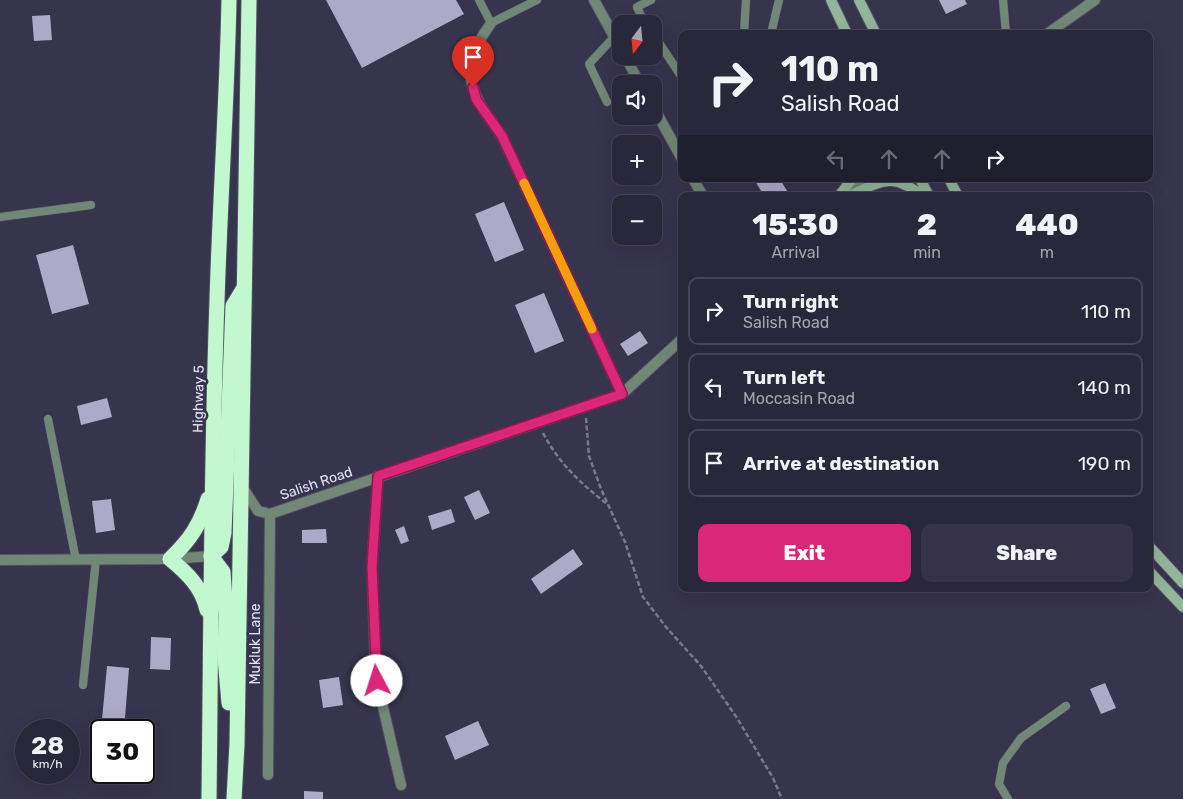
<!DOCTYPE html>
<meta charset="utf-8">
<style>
body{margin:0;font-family:Rubik,sans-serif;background:#353345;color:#f1f3f6;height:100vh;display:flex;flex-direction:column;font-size:19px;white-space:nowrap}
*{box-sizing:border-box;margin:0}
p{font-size:16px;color:#a5a5af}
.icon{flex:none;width:28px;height:28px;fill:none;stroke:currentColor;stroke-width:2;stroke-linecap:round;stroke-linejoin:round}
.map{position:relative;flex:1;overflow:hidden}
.side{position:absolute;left:678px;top:192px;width:475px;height:400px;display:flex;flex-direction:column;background:#29273a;border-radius:10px;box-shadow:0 5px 20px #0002,0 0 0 1px #454454}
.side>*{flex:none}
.hud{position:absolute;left:678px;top:30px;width:475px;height:152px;border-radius:10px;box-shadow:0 5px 20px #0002,0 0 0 1px #454454;background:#29273a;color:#f1f3f6;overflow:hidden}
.needle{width:32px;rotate:196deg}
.buttons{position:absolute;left:612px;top:15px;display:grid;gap:10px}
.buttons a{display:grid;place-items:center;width:50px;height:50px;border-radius:10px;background:#29273a;box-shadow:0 5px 20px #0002,0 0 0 1px #454454;font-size:25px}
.speed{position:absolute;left:15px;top:719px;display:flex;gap:10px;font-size:25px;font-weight:700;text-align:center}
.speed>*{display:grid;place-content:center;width:65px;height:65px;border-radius:50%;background:#29273a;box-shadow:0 5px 20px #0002,0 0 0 1px #454454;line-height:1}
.speed small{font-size:12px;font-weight:400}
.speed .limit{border:2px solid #111;border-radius:8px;background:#fff;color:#111}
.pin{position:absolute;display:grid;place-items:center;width:42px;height:42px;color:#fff;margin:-51px -21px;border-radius:50% 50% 50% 0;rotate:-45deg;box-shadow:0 0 5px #0007}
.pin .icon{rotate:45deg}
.me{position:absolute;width:55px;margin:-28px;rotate:355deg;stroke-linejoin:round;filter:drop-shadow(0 0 4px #0008)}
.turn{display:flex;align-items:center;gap:18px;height:105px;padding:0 20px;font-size:22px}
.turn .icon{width:65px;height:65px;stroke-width:2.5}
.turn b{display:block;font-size:35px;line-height:42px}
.lanes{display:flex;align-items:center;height:48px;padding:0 20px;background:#0003;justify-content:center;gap:25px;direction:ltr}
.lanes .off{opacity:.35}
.eta{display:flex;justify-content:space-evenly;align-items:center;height:85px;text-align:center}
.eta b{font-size:30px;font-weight:800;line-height:35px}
.action{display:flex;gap:10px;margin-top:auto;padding:10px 20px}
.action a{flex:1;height:58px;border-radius:10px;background:#db2777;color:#fff;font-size:20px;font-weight:800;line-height:58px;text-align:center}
.action a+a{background:#353345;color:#f1f3f6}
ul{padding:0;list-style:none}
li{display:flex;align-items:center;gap:15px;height:68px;margin:0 10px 8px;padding:0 10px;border:2px solid #454454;border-radius:10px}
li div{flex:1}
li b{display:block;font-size:19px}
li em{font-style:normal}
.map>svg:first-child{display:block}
.building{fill:#ada9c8}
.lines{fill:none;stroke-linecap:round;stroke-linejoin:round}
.lane-casing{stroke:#535067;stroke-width:9}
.street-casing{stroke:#535067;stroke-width:12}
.secondary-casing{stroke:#535067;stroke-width:12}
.highway-casing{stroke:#535067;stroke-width:17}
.path{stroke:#7b788e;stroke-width:2.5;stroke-dasharray:5 2.5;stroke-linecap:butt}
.lane{stroke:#728877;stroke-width:8}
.street{stroke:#728877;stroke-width:10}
.secondary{stroke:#92b59b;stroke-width:10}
.highway{stroke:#c1f8ce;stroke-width:15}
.route-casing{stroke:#8e194d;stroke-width:12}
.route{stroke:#db2777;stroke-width:9}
.slow{stroke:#f59e0b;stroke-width:9}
.labels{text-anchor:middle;stroke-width:5;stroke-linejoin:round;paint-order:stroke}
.street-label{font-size:14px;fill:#e4e2f2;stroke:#37344d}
</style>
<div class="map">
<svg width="1183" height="799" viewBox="0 0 1183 799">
<rect width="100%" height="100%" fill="#37344d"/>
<g class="building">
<path d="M326,0H456L464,14L362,68Z"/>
<path d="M939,0H965L967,4L946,14Z"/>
<path d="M50,15L52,40L34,41L32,16Z"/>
<path d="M754,179H780L790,196H764Z"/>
<path d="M504,202L524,250L495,262L475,214Z"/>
<path d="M73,245L89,304L52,314L36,255Z"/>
<path d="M544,293L564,341L535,353L515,305Z"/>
<path d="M640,331L648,343L628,356L620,344Z"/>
<path d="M107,398L112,417L81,425L77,406Z"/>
<path d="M479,490L490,513L475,520L464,497Z"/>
<path d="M111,499L115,530L96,533L92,501Z"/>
<path d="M451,509L455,522L432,530L428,516Z"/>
<path d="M404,526L409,541L401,544L395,530Z"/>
<path d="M326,529L327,543H302V530Z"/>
<path d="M573,549L583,564L541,594L531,579Z"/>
<path d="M151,637L171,638L170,670L150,669Z"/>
<path d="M107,666L129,668L124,730H101Z"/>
<path d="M339,677L343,705L323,708L319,680Z"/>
<path d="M1105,683L1116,708L1101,714L1090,689Z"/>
<path d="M478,721L489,745L455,760L445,736Z"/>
<path d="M304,791L323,792V799H304Z"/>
</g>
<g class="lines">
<defs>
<g id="lane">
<path d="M479,0L491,23L537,0"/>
<path d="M1003,0L1006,34"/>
<path d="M637,24L643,20L637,7L651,0"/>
<path d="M744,34L746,0"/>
<path d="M771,34L779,0"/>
<path d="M654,35L681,76"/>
<path d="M607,102L589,64L614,37L621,33"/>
<path d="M0,217L91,205"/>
<path d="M48,419L76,560"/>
<path d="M83,685L96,559"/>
<path d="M1008,799L999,784L1003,763L1021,738L1066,706"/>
</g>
<g id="street">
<path d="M594,0L621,49"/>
<path d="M491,23C485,33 475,45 472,57C464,88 485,112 502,136L622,394"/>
<path d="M1047,34L1095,0"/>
<path d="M625,56L640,84"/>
<path d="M654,108L681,157"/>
<path d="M693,179L703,196"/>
<path d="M842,196L864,179"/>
<path d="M378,476L372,567L375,655L377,681L401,785"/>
<path d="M241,485L258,511L270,514L622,394L681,340"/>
<path d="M0,560L170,559L211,556"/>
<path d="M268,775L270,514"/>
</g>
<g id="secondary">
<path d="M831,0L847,34"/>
<path d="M859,0L876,34"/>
<path d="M920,179L929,196"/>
<path d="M949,179L958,196"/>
<path d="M839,196L852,179"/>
<path d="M849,196C880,182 892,171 922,196"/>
<path d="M1149,546L1183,583"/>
<path d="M1149,571L1183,607"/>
</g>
<g id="highway">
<path d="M211,556L221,547L224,533L233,306L244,288"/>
<path d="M211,556L223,572L226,615L225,658L229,703"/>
<path d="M207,610C202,587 187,573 170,559C190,540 200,525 208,499"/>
<path d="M209,799C211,633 211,467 217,301C220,201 227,100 229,0"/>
<path d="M234,799L237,744L249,0"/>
</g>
</defs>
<use href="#lane" class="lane-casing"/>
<use href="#street" class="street-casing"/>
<use href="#secondary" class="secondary-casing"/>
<use href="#highway" class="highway-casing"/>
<g class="path">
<path d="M586,418L589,456L601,489L625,542L643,597L666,627L701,666L737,718L773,778L782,799"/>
<path d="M543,433C558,462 581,484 607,504"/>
</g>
<use href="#lane" class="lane"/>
<use href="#street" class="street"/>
<use href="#secondary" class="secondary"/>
<use href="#highway" class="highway"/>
</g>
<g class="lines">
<defs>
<path id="route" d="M377,681L372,567L378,476L622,394L502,136L476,99L473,87"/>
</defs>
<use href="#route" class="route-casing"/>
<use href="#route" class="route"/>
<path class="slow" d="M524,183L592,329"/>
</g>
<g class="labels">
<g class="street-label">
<text transform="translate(198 399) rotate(-89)" y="5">Highway 5</text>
<text transform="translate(316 483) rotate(-19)" y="5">Salish Road</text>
<text transform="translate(255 644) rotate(-90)" y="5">Mukluk Lane</text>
</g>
</g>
</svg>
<div class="buttons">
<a><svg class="needle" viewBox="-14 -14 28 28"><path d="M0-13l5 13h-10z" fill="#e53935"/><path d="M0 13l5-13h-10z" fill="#a5a5af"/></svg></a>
<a><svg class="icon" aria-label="sound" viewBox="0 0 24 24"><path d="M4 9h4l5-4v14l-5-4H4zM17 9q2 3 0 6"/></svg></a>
<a>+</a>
<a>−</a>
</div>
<div class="speed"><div>28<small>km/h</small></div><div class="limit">30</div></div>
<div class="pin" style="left:473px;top:87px;background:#d93025"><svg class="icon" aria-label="arrive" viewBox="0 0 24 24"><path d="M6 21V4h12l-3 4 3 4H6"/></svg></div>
<svg class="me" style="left:377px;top:681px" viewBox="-20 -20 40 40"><circle r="19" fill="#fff"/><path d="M0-13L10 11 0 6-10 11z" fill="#db2777"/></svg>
<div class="hud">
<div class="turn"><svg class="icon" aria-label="right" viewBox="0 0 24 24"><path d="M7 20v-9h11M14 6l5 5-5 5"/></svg><div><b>110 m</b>Salish Road</div></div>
<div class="lanes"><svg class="icon off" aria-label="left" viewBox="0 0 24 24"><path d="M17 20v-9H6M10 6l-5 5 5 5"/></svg><svg class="icon off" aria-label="ahead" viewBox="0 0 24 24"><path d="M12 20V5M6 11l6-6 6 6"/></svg><svg class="icon off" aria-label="ahead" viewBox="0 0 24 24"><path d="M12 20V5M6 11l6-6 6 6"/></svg><svg class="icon" aria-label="right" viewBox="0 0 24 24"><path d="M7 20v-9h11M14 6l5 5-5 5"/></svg></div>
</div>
<section class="side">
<div class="eta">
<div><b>15:30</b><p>Arrival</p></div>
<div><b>2</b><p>min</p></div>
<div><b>440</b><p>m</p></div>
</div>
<ul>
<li><svg class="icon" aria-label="right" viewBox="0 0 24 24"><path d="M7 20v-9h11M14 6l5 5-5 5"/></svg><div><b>Turn right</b><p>Salish Road</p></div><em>110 m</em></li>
<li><svg class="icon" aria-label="left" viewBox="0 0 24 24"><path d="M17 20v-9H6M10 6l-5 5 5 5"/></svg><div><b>Turn left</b><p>Moccasin Road</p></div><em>140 m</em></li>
<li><svg class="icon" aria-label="arrive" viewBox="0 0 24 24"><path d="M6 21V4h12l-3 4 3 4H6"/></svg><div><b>Arrive at destination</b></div><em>190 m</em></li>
</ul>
<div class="action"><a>Exit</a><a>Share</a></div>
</section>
</div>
